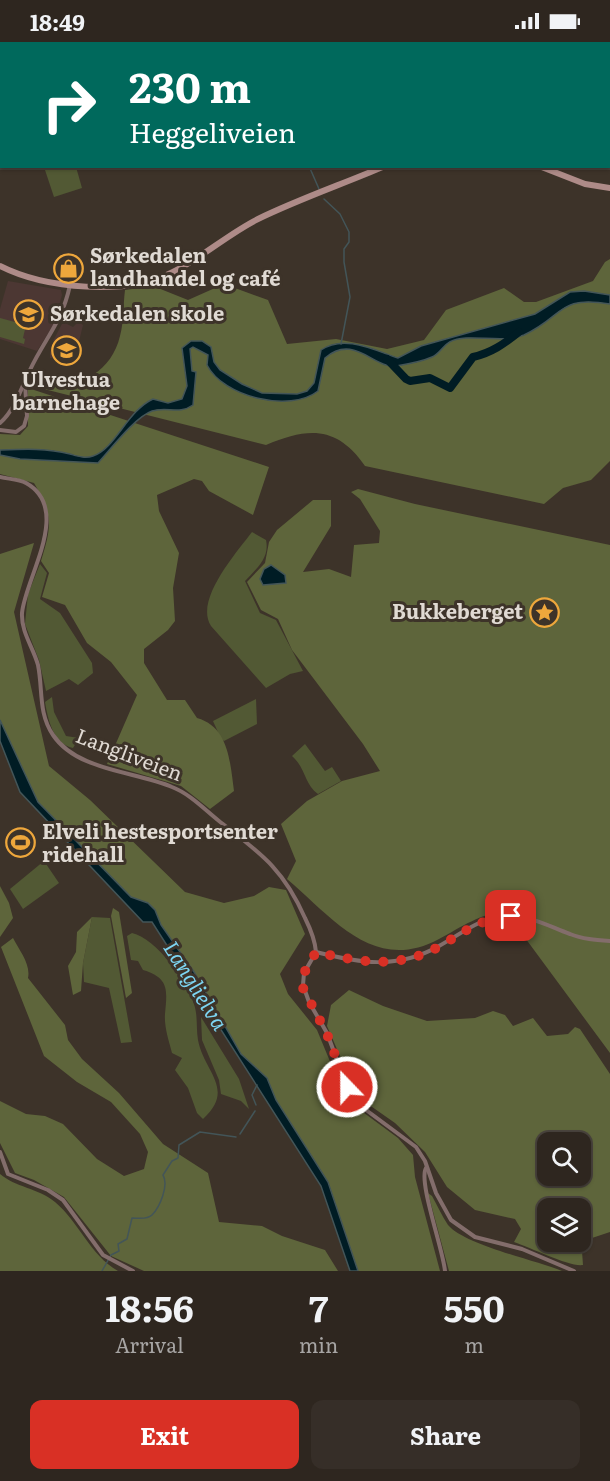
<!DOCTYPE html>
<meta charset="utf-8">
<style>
body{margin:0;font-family:Literata,serif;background:#362e28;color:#f1f3f6;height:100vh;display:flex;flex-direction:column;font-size:22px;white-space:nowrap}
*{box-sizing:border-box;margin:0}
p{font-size:20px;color:#a7a5a4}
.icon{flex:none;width:33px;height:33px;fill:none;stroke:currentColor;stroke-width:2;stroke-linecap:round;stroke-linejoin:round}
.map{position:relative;height:1229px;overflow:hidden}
.drawer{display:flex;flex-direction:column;background:#2e261f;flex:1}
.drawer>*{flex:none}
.guide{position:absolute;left:0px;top:0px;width:610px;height:126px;box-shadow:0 2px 4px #0004,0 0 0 2px #49433d;background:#00695c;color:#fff;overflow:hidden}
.buttons{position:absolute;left:537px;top:1090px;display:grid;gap:12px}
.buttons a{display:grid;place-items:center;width:54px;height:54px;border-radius:12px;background:#2e261f;box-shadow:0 2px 4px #0004,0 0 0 2px #49433d;font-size:30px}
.pin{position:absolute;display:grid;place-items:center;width:51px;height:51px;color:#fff;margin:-26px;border-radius:12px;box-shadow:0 3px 9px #0006}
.me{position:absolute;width:66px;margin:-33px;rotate:338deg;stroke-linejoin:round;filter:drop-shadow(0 0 4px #0008)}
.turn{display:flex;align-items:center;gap:21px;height:126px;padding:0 30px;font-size:27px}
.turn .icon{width:78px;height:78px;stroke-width:2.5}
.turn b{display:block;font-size:42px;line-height:51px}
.eta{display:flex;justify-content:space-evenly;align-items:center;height:102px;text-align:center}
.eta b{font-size:36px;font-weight:700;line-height:42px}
.button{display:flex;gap:12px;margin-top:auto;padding:12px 30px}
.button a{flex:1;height:69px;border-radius:12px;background:#d93025;color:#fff;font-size:24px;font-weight:700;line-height:69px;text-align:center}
.button a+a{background:#362e28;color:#f1f3f6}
.status{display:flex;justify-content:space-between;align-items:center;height:42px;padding:0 30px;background:#2e261f;direction:ltr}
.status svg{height:16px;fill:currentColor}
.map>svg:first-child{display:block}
.education{fill:#4c3733}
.green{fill:#525934}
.forest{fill:#5e653b;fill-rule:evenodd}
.water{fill:#001c24;stroke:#435558;stroke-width:1.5}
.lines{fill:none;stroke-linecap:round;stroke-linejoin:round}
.stream{stroke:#435558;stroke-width:1.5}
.river{stroke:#001c24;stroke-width:8}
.street{stroke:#836d6b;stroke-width:4}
.secondary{stroke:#ae8b88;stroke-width:6}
.route{stroke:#d93025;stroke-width:10;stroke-dasharray:0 18}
.labels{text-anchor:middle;stroke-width:6;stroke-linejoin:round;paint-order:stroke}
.poi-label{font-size:20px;font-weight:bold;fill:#e0dad3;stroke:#3d3329;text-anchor:start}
.street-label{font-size:20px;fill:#e0dad3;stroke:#3d3329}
.water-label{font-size:21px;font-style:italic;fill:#7dd4f1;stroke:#3d3329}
</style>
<div class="status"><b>18:49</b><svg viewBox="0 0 49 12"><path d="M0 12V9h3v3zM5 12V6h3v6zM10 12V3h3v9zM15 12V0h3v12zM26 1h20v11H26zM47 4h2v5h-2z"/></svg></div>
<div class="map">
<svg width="610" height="1229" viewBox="0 0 610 1229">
<rect width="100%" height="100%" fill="#3d3329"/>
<g class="education">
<path d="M8,239L61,248L62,253L54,282L37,309L0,297V267Z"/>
<path d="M63,280L73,285L78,280L83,283L75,316H50V310L56,301L53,299Z"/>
</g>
<g class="green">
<path d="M44,125H76L82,146L54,155Z"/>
<path d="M0,276L26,283L23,296L25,297L24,302L0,295Z"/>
<path d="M252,490L266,498C270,516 256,527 245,539L260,571L276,578L303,629L290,632L266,646L211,584C194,558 237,510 252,490Z"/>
<path d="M40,522L47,531L40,557L60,571L92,621L93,631L78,643L69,637L46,649L39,618L25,582L28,552Z"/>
<path d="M52,655L54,670L66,694L79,696L73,706C53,702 48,677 45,660Z"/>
<path d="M256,657L257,682L224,699L221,697L213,679Z"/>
<path d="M305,702L325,729L332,725L341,739L318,752C304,742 306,726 292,714Z"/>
<path d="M44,819L59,841L23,867L10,847Z"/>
<path d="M92,875L110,876L132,1000L121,1001L109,946L84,940L83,921Z"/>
<path d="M132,891C157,897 185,938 194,962C198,974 196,986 198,998C204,1030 236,1047 203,1077L197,1071L188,1046L175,1028L182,1016L172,1011C169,999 164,985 165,972C167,949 170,936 143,928L138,919L131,918L127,894Z"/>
<path d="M201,975L239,1037L249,1067L241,1059L221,1052L219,1038L202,998Z"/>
</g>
<g class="forest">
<path d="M354,0H565L559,2Z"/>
<path d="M610,217V419L591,438L563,446L544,462L365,424C337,384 309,385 266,403L28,343C66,351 110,337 120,294C124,279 123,263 125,248L153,244L188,258L224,242L268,258L287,302L336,297L387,307L424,298L446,268L504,246L524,260H536L593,239L605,220Z"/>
<path d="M28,346L269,425L253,473L209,449L202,439L194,437L157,453L159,469L179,511L173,546L175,579L168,588L144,607V621L167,658H185L197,676C229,685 230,720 234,749L210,767L181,744L107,722L137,653L111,620L87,601L65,563L42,555L49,531L41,519C52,484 53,473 34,441L0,432V392L20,393L28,384Z"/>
<path d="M358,447L415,462L610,503V1011L506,870C480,871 462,885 439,897C374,932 333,876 287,837L296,819L281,782L307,759L342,739L380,729L363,702L292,608L278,577L261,568L247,540L265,521L269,500L277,488L313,458H331V484L303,530L329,527L351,535L354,503L379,501L380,489L360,457L351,450Z"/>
<path d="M34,501L14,570L49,724L90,758L185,850L224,861L254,854L269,845L286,848L305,892L280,932L288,952L317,988L341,1046L356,1065L398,1096L413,1113L415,1135L440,1229H358L328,1140L276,1058L267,1036L241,1012L194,930L161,883L155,868L148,861L131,855L38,760L0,678V512Z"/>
<path d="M0,844L9,861L13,876L0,895Z"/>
<path d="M113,866L119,870L132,951L126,956L111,874Z"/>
<path d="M92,875L83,921L81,949L73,953L68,924L76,910L77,890Z"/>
<path d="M13,896C19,908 31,922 28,936L65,983L68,998L82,1017L119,1051L163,1102L208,1131L219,1180L262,1184L282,1194L325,1208L338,1229H144L111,1214L64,1155L34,1138L15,1131L0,1101V1059L26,1072L45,1074L63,1082L97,1117L124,1134L144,1127L148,1110L140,1092L111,1060L77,1040L44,1014L1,905Z"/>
<path d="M349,948L383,964L427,979L475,976L493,969L505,973L513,984L533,976L547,994L568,992L575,985L580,987L610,1032V1190L592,1196L582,1209L583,1223C569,1225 532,1206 514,1200L521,1187L515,1177L475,1168L447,1145L425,1110L395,1081L365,1060L349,1035L327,984L331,963ZM548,1101H580V1134H548ZM548,1167H580V1200H548Z"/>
<path d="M0,1132C15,1145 38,1146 55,1160C79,1180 90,1213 118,1229H0Z"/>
<path d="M428,1151L432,1154C437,1163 442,1174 448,1183C465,1203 535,1218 562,1229H449Z"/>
</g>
<g class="water">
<path d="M584,249L610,253V262C557,253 565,274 524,293C507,300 484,295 466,296C442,297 444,310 432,315C421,320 408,322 396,324C374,327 354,291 325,316L318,349C290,371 223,355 207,323L208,313L193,305L190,307L192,329L196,330L193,363C179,373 167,364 152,369C135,375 111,407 98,421L20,417L0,413V408C25,407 46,406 70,412C77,414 85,417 93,414C116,406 127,369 153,357L168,361L182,357L187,344L182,306L191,299H202L211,305L214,320L220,328L242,342L262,351L297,352L307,349L314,341L321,308C344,292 374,308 398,316L421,304L535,272L570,250Z"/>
<path d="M271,523L285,533L286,541L263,543L260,537L264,527Z"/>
<path d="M0,678L38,760L131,855L148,861L155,868L161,883L194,930L241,1012L267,1036L276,1058L328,1140L358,1229H350L321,1144L152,880H143L20,750L0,699Z"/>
</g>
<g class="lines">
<g class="stream">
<path d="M383,2L385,0"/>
<path d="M309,124L319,147"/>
<path d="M324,157L340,172L349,190V200L344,207V220L350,255L341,302"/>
<path d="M256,1063L252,1053L257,1043"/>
<path d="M240,1092L255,1069"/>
<path d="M102,1229L111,1213L119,1209L118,1202L127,1197L132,1176C138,1176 147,1178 152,1173C160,1165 169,1143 163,1133L172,1119L178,1116L179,1103L200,1090L236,1095"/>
</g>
<path class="river" d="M387,317L406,337L410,339L430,336L450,346L473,315C491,311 504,302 519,290"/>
<g class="street">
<path d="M601,0L602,2"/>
<path d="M609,17L610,19"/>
<path d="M609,60L610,59"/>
<path d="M0,381C15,368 21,346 30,328C45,296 62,281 70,243"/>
<path d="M0,388L16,390L24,384L27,374L25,341"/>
<path d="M0,435C8,437 19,437 26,441C73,467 25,536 22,571C21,590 33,605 38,623C43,647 38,671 53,693C77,729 135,729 172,745C190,752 204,767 219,779C260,811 283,826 305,876C310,886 315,898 316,910L304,931L303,943L309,960L327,991L347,1045L362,1065L416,1105L425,1119L436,1151L451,1178L475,1195L522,1207L574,1229"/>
<path d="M316,910C359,921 397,928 439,904C461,892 478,877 504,874C528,872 548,884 570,892C582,897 596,898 610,899"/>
<path d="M0,1110L8,1132L48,1148L63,1158L103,1213L133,1229"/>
<path d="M426,1126C418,1139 443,1207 445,1229"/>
</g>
<g class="secondary">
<path d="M539,124L585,142L610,146"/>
<path d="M0,224C45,247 127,254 173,230C203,215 228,192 258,177C299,157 343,142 385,124"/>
</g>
</g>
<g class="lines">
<path class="route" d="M347,1045L327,992L303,946L304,931L316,910C360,920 398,928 440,904C464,890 482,876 511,874"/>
</g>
<defs>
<symbol id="shop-ring" viewBox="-11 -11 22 22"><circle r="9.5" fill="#3d3329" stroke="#eea73c" stroke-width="1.5"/><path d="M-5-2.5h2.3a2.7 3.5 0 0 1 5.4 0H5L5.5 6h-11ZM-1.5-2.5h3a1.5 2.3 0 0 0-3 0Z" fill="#eea73c"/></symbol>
<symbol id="school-ring" viewBox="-11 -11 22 22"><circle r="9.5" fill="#3d3329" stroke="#eea73c" stroke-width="1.5"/><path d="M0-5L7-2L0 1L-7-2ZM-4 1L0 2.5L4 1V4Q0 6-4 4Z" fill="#eea73c"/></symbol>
<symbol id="sight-ring" viewBox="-11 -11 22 22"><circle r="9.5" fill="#3d3329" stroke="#eea73c" stroke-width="1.5"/><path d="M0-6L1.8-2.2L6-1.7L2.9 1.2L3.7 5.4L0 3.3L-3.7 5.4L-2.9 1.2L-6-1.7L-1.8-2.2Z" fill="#eea73c"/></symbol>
<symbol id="stadium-ring" viewBox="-11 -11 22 22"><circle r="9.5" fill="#3d3329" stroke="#eea73c" stroke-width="1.5"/><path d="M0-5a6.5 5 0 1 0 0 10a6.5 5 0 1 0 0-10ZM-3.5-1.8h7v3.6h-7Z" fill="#eea73c"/></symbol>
</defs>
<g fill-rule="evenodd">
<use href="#shop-ring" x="52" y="210" width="33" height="33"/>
<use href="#school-ring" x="12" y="256" width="33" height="33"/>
<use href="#school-ring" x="50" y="292" width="33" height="33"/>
<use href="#sight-ring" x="528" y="554" width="33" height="33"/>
<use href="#stadium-ring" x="4" y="784" width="33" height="33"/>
</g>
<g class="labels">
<g class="poi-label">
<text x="90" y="221">Sørkedalen<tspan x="90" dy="23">landhandel og café</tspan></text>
<text x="50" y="279">Sørkedalen skole</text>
<text x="66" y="345" text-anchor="middle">Ulvestua<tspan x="66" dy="23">barnehage</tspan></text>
<text x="523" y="577" text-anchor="end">Bukkeberget</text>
<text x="42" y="797">Elveli hestesportsenter<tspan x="42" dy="23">ridehall</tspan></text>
</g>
<g class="street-label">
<text transform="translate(129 713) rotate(21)" y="7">Langliveien</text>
</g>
<g class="water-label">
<text transform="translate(195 944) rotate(58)" y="7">Langlielva</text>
</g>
</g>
</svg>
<div class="buttons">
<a><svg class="icon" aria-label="search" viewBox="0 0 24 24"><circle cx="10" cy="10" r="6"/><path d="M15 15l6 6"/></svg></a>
<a><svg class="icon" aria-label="layers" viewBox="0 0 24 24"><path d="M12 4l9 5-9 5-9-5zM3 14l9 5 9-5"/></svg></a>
</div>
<div class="pin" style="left:511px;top:874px;background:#d93025"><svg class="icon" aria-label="arrive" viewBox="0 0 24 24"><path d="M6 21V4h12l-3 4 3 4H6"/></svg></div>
<svg class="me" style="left:347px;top:1045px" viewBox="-20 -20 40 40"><circle r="17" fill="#d93025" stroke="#fff" stroke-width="3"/><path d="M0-11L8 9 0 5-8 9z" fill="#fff"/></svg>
<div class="guide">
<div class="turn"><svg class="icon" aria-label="right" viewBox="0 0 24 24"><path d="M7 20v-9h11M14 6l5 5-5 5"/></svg><div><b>230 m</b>Heggeliveien</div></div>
</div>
</div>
<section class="drawer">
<div class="eta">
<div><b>18:56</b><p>Arrival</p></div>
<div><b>7</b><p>min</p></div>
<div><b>550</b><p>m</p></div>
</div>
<div class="button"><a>Exit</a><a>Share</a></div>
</section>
